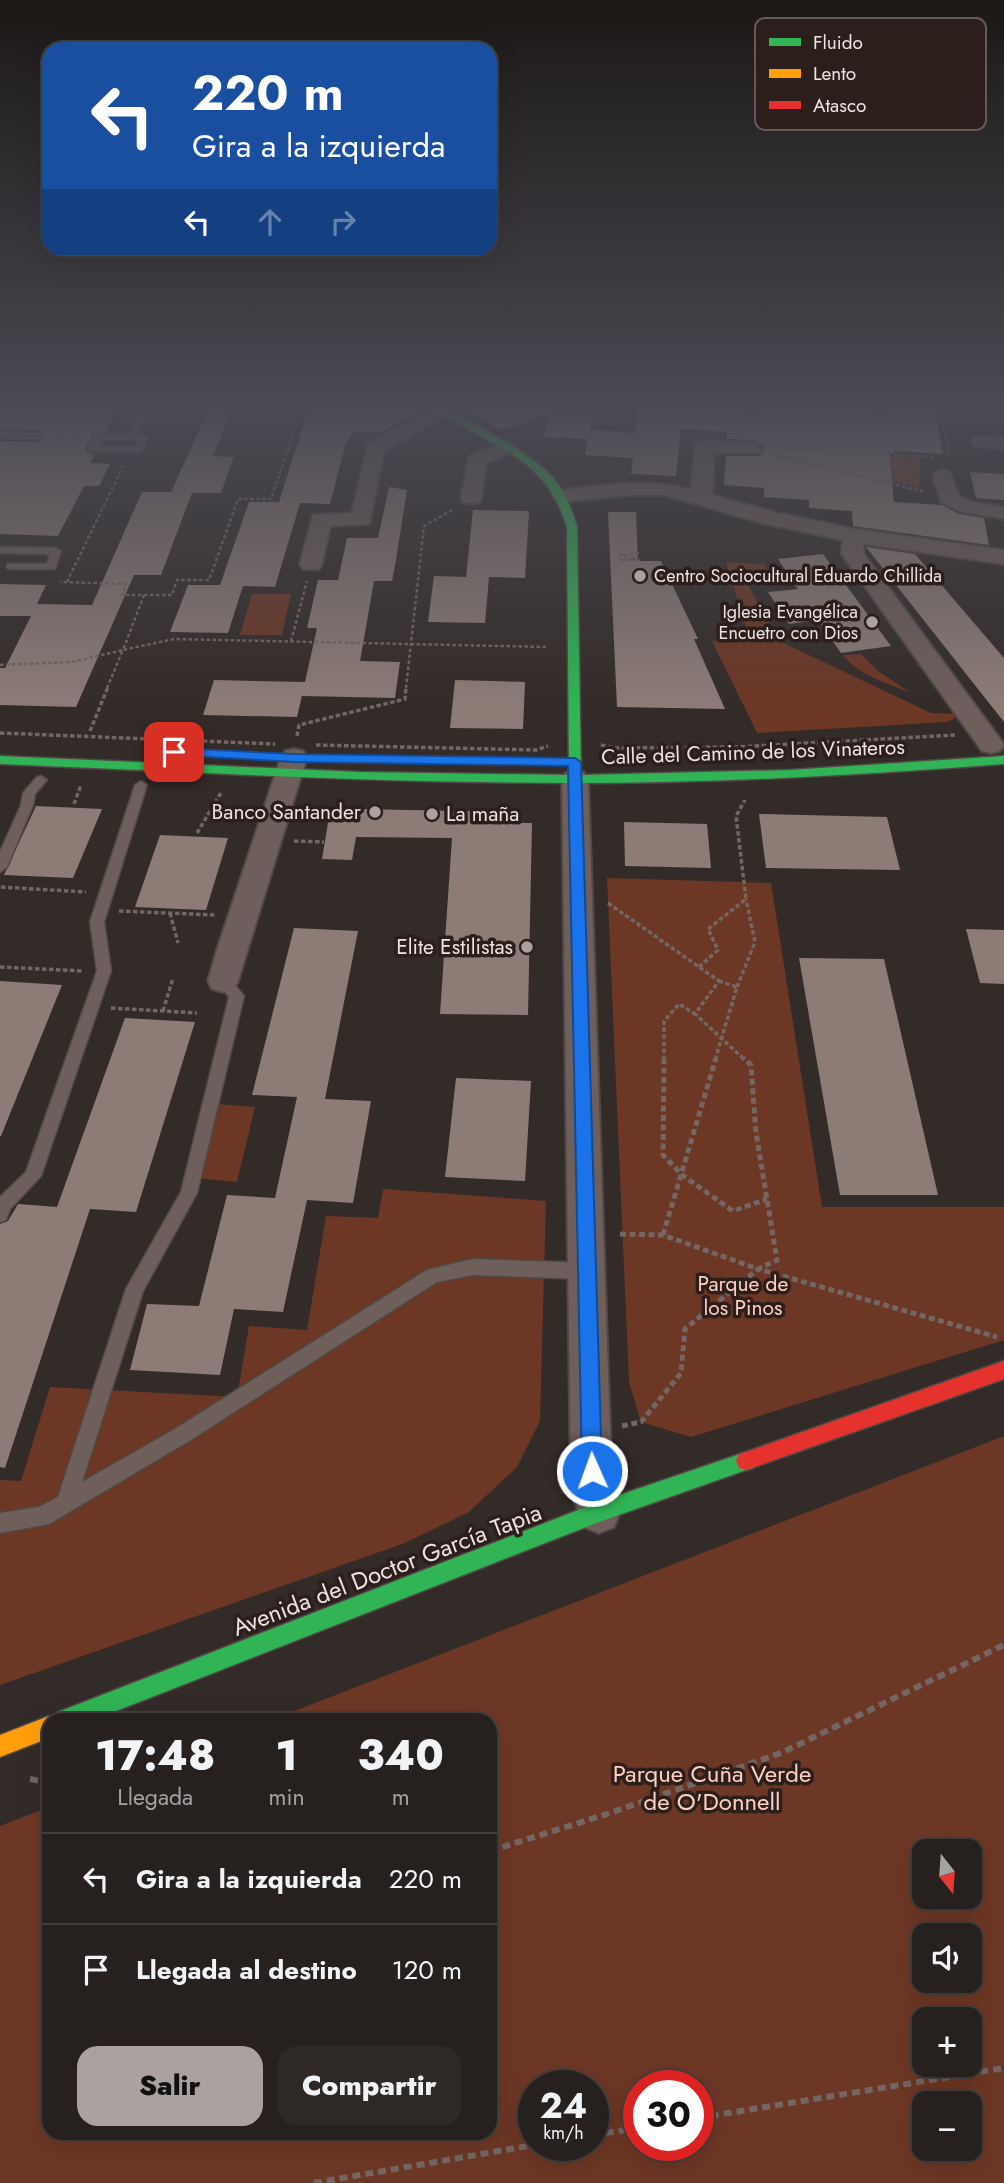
<!DOCTYPE html>
<html lang="es">
<meta charset="utf-8">
<style>
body{margin:0;font-family:Jost,sans-serif;background:#2e2827;color:#f1f3f6;height:100vh;display:flex;flex-direction:column;font-size:26px;white-space:nowrap}
*{box-sizing:border-box;margin:0}
p{font-size:23px;color:#a4a3a4}
.icon{flex:none;width:38px;height:38px;fill:none;stroke:currentColor;stroke-width:2;stroke-linecap:round;stroke-linejoin:round}
.map{position:relative;flex:1;overflow:hidden}
.side{position:absolute;left:42px;top:1713px;width:455px;height:427px;display:flex;flex-direction:column;background:#26201e;border-radius:21px;box-shadow:0 7px 28px #0002,0 0 0 2px #423e3c}
.side>*{flex:none}
.banner{position:absolute;left:42px;top:42px;width:455px;height:214px;border-radius:21px;box-shadow:0 7px 28px #0002,0 0 0 2px #423e3c;background:#1a4fa0;color:#fff;overflow:hidden}
.needle{width:46px;rotate:163deg}
.fabs{position:absolute;left:912px;top:1839px;display:grid;gap:14px}
.fabs a{display:grid;place-items:center;width:70px;height:70px;border-radius:14px;background:#26201e;box-shadow:0 7px 28px #0002,0 0 0 2px #423e3c;font-size:35px}
.speed{position:absolute;left:518px;top:2070px;display:flex;gap:14px;font-size:35px;font-weight:700;text-align:center}
.speed>*{display:grid;place-content:center;width:91px;height:91px;border-radius:50%;background:#26201e;box-shadow:0 7px 28px #0002,0 0 0 2px #423e3c;line-height:1}
.speed small{font-size:18px;font-weight:400}
.speed .limit{border:10px solid #d22;background:#fff;color:#111}
.pin{position:absolute;display:grid;place-items:center;width:60px;height:60px;color:#fff;margin:-30px;border-radius:14px;box-shadow:0 4px 10px #0006}
.me{position:absolute;width:77px;margin:-38px;rotate:358deg;stroke-linejoin:round;filter:drop-shadow(0 0 5px #0008)}
.turn{display:flex;align-items:center;gap:24px;height:147px;padding:0 35px;font-size:32px}
.turn .icon{width:91px;height:91px;stroke-width:2.5}
.turn b{display:block;font-size:49px;line-height:60px}
.lanes{display:flex;align-items:center;height:66px;padding:0 35px;background:#0003;justify-content:center;gap:35px;direction:ltr}
.lanes .off{opacity:.35}
.eta{display:flex;justify-content:space-evenly;align-items:center;height:119px;text-align:center}
.eta b{font-size:42px;font-weight:800;line-height:49px}
.primary-button{display:flex;gap:14px;margin-top:auto;padding:14px 35px}
.primary-button a{flex:1;height:80px;border-radius:21px;background:#aba29f;color:#111;font-size:28px;font-weight:800;line-height:80px;text-align:center}
.primary-button a+a{background:#2e2827;color:#f1f3f6}
ul{padding:0;list-style:none}
li{display:flex;align-items:center;gap:21px;height:91px;padding:0 35px;border-top:2px solid #423e3c}
li div{flex:1}
li b{display:block;font-size:26px}
li em{font-style:normal}
.map>svg:first-child{display:block}
.green{fill:#6d3725;fill-rule:evenodd}
.building{fill:#8d7c76}
.lines{fill:none;stroke-linecap:round;stroke-linejoin:round}
.lane-casing{stroke:#504946;stroke-width:3}
.street-casing{stroke:#504946;stroke-width:4}
.fast-casing{stroke:#504946;stroke-width:3}
.slow-casing{stroke:#504946;stroke-width:3}
.jam-casing{stroke:#504946;stroke-width:3}
.path-far3{stroke:#736663;stroke-width:2.5;stroke-dasharray:3.5 2.5;stroke-linecap:butt}
.path-far2{stroke:#736663;stroke-width:3.5;stroke-dasharray:4.5 2.5;stroke-linecap:butt}
.path-far1{stroke:#736663;stroke-width:5;stroke-dasharray:6 3.5;stroke-linecap:butt}
.path{stroke:#736663;stroke-width:6;stroke-dasharray:8 5;stroke-linecap:butt}
.lane{fill:#6f5f5a;fill-rule:evenodd}
.street{fill:#6f5f5a;fill-rule:evenodd}
.fast{fill:#30b455;fill-rule:evenodd}
.slow{fill:#ff9f0a;fill-rule:evenodd}
.jam{fill:#e5322d;fill-rule:evenodd}
.route{fill:#1a73e8;stroke:#114b97;stroke-width:2}
.poi-dot{fill:#aba29f;stroke:#2c1f1b;stroke-width:2.5}
.labels{text-anchor:middle;stroke-width:7;stroke-linejoin:round;paint-order:stroke}
.far-poi-label{font-size:18px;fill:#ece2df;stroke:#2c1f1b;text-anchor:start}
.street-label{font-size:21px;fill:#ece2df;stroke:#2c1f1b}
.poi-label{font-size:21px;fill:#ece2df;stroke:#2c1f1b;text-anchor:end}
.park-label{font-size:21px;fill:#fdcfc0;stroke:#2c1f1b}
.near-street-label{font-size:24px;fill:#ece2df;stroke:#2c1f1b}
.near-park-label{font-size:24px;fill:#fdcfc0;stroke:#2c1f1b}
.key{fill:#2c1f1b;stroke:#665a56;stroke-width:2}
.key-label{font-size:19px;fill:#ece2df}
</style>
<div class="map">
<svg width="1004" height="2183" viewBox="0 0 1004 2183">
<rect width="100%" height="100%" fill="#332b28"/>
<g class="green">
<path d="M765,449L920,458L919,488Z"/>
<path d="M726,562L764,564L771,575L748,585L776,634L770,636L765,627H746Z"/>
<path d="M252,594H291L282,635H240Z"/>
<path d="M771,637L931,713L954,714V719L947,722L757,733L712,641Z"/>
<path d="M861,654L878,671L911,693C889,684 857,675 843,655Z"/>
<path d="M607,878L771,883L822,1207H1004V1340L691,1437L641,1422L629,1382Z"/>
<path d="M216,1104L255,1107L237,1182L194,1178Z"/>
<path d="M383,1189L546,1201L540,1421L517,1467L469,1512L405,1543L0,1685V1480L21,1481L50,1387L237,1397L249,1326L307,1330L326,1216L378,1218Z"/>
<path d="M1004,1436V2183H0V1826L49,1807V2133H490V1720H271ZM924,1852H970V1897H924ZM924,1936H970V1981H924ZM924,2020H970V2065H924ZM534,2086H593V2146H534ZM698,2086V2146H639V2086ZM924,2104H970V2149H924Z"/>
</g>
<g class="building">
<path d="M0,404H120L106,432L93,434L85,448L87,453L95,454L90,463L110,464L99,486H84L58,536L0,534V441L39,442L46,437L39,430L0,429Z"/>
<path d="M211,404H233L213,456L234,457L221,493H182H192L161,575H134L76,707L0,705V668H5L31,616H0V584L46,585L37,604L92,605L142,492H171Z"/>
<path d="M310,404L419,406L423,410L380,432H353L345,446L330,504L300,503L275,587L243,586L228,633L170,632L188,585H220L249,502H286H279Z"/>
<path d="M462,404L565,408L550,413L592,416L590,430L635,433L640,404H684V406L762,411V404H787L888,411V408L912,409V404H934L943,454L895,451V453H889L894,502L942,505L959,514L984,518L989,545L853,526L852,511L809,508V500L764,497V488L724,485L726,456H759L765,449L761,443L753,440L727,439V432L681,429L676,476L631,474L633,458L585,455L588,439L544,437L549,414L501,430L460,407H467Z"/>
<path d="M970,472L1004,474V500L976,498Z"/>
<path d="M389,487L407,490L396,560L392,581H374L360,661L400,662L395,698L302,696L297,717L203,715L214,680L305,682L317,628H307L318,580H338L347,538H378Z"/>
<path d="M473,510L529,511L525,578L489,577L485,623L428,622L434,576L466,577Z"/>
<path d="M608,512H636L638,561H661L698,639H694L725,709L617,707Z"/>
<path d="M866,547L915,554L1004,658V722Z"/>
<path d="M823,554L891,646L841,653L818,620L789,624L768,592L798,589L778,559Z"/>
<path d="M455,680L525,682L523,729L450,728Z"/>
<path d="M36,806L102,809L73,878L4,875Z"/>
<path d="M359,809L511,812V823H532L528,1015L440,1014L452,838L356,837L352,860L322,859L330,811H360Z"/>
<path d="M759,814L887,817L900,870L766,868Z"/>
<path d="M624,822L707,824L711,868L625,866Z"/>
<path d="M160,835L228,838L206,910L135,907Z"/>
<path d="M294,928L358,931L325,1099L371,1101L353,1203L307,1200L283,1312L234,1309L220,1375L130,1370L147,1304L199,1306L227,1195L275,1198L297,1097L252,1095Z"/>
<path d="M966,929L1004,930V984L980,983Z"/>
<path d="M799,958L884,959L938,1195H840Z"/>
<path d="M0,981L62,985L1,1136H0Z"/>
<path d="M125,1018L195,1022L136,1212L90,1209L5,1468L0,1467V1224L8,1221L18,1204L57,1207Z"/>
<path d="M456,1078L531,1081L525,1181L445,1177Z"/>
</g>
<g class="lines">
<defs>
<g id="lane">
<path d="M142,404H150L137,434L148,437L141,452L89,451L87,449L95,435L128,434ZM101,440H137L134,447L98,446Z"/>
<path d="M0,432L39,433L44,436L39,439L0,438Z"/>
<path d="M0,547L56,548L61,551L55,569H11L7,568V564H47L50,554L0,553Z"/>
<path d="M41,776L47,780L35,794L33,805L7,867L0,872V852L21,805L23,793L37,777Z"/>
<path d="M141,781L147,785L104,922L111,971L41,1176L10,1209L6,1220L0,1222V1197L26,1172L97,971L90,922L135,785Z"/>
<path d="M223,976L228,977L244,996L197,1193L143,1291L82,1482L175,1429L427,1270L473,1259L586,1263L592,1266L595,1271L592,1276L586,1279L473,1275L437,1282L189,1441L49,1524L0,1533V1513L39,1507L58,1497L126,1289L181,1192L229,997L216,981Z"/>
</g>
<g id="street">
<path d="M440,404L450,410L447,414L384,451L369,524L330,526L322,564L319,569H303L300,564L313,515L352,513L368,444Z"/>
<path d="M981,436L1004,437V449L974,446L971,442L974,438Z"/>
<path d="M705,441L752,443L759,445L762,449L759,453H714L712,495L773,512L854,529L1004,550V564L864,544L863,553L1000,739L1004,745L1000,751L991,753L982,751L841,553L843,540L762,523L665,495H630L563,502L556,500L553,496L556,492L563,490C606,485 649,478 691,490L695,447L698,443Z"/>
<path d="M506,442L513,444L516,448L513,452L486,463L481,499L478,503H464L461,499L469,456Z"/>
<path d="M943,470L950,472L958,495L971,502L1004,507V519L959,511L941,502L933,476L936,472Z"/>
<path d="M294,749L303,751L307,757L238,981L234,989L223,992L212,989L208,981L216,953L281,757L285,751Z"/>
<path d="M575,771L584,773L588,779L609,1403L613,1491L620,1512L614,1527L599,1533L584,1527L571,1491L562,779L566,773Z"/>
</g>
<g id="fast">
<path d="M427,404H437C469,422 531,452 553,478C565,492 572,509 577,527L581,775L790,770L1004,756V764C862,775 719,783 576,783C384,783 192,772 0,764V756L360,772L569,775L567,527C548,465 511,455 459,424C448,418 435,412 427,404Z"/>
<path d="M746,1452L753,1454L756,1461L753,1468L746,1470L599,1522L93,1720H55L58,1712L66,1709L599,1502Z"/>
</g>
<path id="slow" d="M49,1716L57,1720H49V1738L0,1757V1735Z"/>
<path id="jam" d="M1004,1361V1379L746,1470L739,1468L736,1461L739,1454L746,1452Z"/>
</defs>
<use href="#lane" class="lane-casing"/>
<use href="#street" class="street-casing"/>
<use href="#fast" class="fast-casing"/>
<use href="#slow" class="slow-casing"/>
<use href="#jam" class="jam-casing"/>
<g class="path-far3">
<path d="M757,404L758,430"/>
<path d="M901,404L902,411L940,414L949,449L945,457"/>
<path d="M944,429L964,430"/>
<path d="M54,436L80,437"/>
<path d="M774,448L933,457"/>
<path d="M774,455L925,492"/>
<path d="M895,466L901,456"/>
<path d="M639,553L620,555L637,559L620,560H640"/>
<path d="M67,582L123,466"/>
<path d="M144,595H172L177,580H209L238,499H271L303,404"/>
<path d="M291,641L307,581"/>
<path d="M0,665L72,662L123,650L144,595H122L126,584L60,582"/>
<path d="M107,688L123,650L174,639L548,647"/>
<path d="M406,688L424,526L452,510"/>
</g>
<g class="path-far2">
<path d="M90,731L108,687"/>
<path d="M0,733L275,744"/>
<path d="M297,736L299,725L405,699L406,687"/>
<path d="M316,745L536,750L548,746"/>
<path d="M601,745L616,748L737,747L955,735"/>
<path d="M74,804L81,785"/>
<path d="M197,833L222,791"/>
<path d="M294,841L324,842"/>
<path d="M1,887L86,892"/>
<path d="M608,903L719,981L695,1014L745,1060"/>
<path d="M119,911L215,915"/>
<path d="M170,913L178,943"/>
<path d="M0,967L83,971"/>
<path d="M699,967L718,950L708,929L746,899L736,816L745,800"/>
<path d="M737,987L755,942L746,899"/>
<path d="M111,1008L197,1013"/>
<path d="M163,1011L173,978"/>
<path d="M664,1060V1021L679,1004L695,1014"/>
<path d="M715,1060L737,987L719,981"/>
</g>
<g class="path-far1">
<path d="M664,1058L663,1155L682,1175L733,1211L767,1199"/>
<path d="M620,1234L663,1235L758,1269L777,1260L756,1133L751,1065L743,1058"/>
<path d="M663,1235L716,1058"/>
<path d="M622,1426L641,1422L681,1373L685,1329L758,1269L997,1337"/>
</g>
<g class="path">
<path d="M30,1779L49,1783"/>
<path d="M490,1851L610,1813L781,1753L1004,1645"/>
<path d="M698,2118L1004,2068"/>
<path d="M593,2135L639,2128"/>
<path d="M314,2183L534,2145"/>
</g>
<use href="#lane" class="lane"/>
<use href="#street" class="street"/>
<use href="#fast" class="fast"/>
<use href="#slow" class="slow"/>
<use href="#jam" class="jam"/>
</g>
<linearGradient id="sky" x2="0" y2="1"><stop stop-color="#1c1816"/><stop offset="0.57" stop-color="#4a4a53"/><stop offset="1" stop-color="#4a4a53" stop-opacity="0"/></linearGradient>
<rect width="1004" height="709" fill="url(#sky)"/>
<path class="route" d="M174,748L294,754L575,758L581,762L602,1471L599,1478L592,1480L585,1478L582,1471L568,766L294,762L170,755V749Z"/>
<g class="poi-dot">
<circle cx="640" cy="576" r="7"/>
<circle cx="872" cy="622" r="7"/>
<circle cx="375" cy="812" r="7"/>
<circle cx="432" cy="814" r="7"/>
<circle cx="527" cy="947" r="7"/>
</g>
<g class="labels">
<g class="far-poi-label">
<text x="654" y="582">Centro Sociocultural Eduardo Chillida</text>
<text x="858" y="618" text-anchor="end">Iglesia Evangélica<tspan x="858" dy="21">Encuetro con Dios</tspan></text>
</g>
<g class="street-label">
<text transform="translate(753 752) rotate(-2)" y="7">Calle del Camino de los Vinateros</text>
</g>
<g class="poi-label">
<text x="361" y="819">Banco Santander</text>
<text x="446" y="821" text-anchor="start">La maña</text>
<text x="513" y="954">Elite Estilistas</text>
</g>
<g class="park-label">
<text x="743" y="1291">Parque de<tspan x="743" dy="24">los Pinos</tspan></text>
</g>
<g class="near-street-label">
<text transform="translate(387 1570) rotate(-21)" y="8">Avenida del Doctor García Tapia</text>
</g>
<g class="near-park-label">
<text x="712" y="1782">Parque Cuña Verde<tspan x="712" dy="28">de O'Donnell</tspan></text>
</g>
</g>
<rect x="755" y="18" width="231" height="112" rx="10" class="key"/>
<rect x="769" y="38" width="32" height="8" fill="#30b455"/>
<rect x="769" y="69" width="32" height="9" fill="#ff9f0a"/>
<rect x="769" y="101" width="32" height="8" fill="#e5322d"/>
<g class="key-label">
<text x="813" y="49">Fluido</text>
<text x="813" y="80">Lento</text>
<text x="813" y="112">Atasco</text>
</g>
</svg>
<div class="fabs">
<a><svg class="needle" viewBox="-14 -14 28 28"><path d="M0-13l5 13h-10z" fill="#e53935"/><path d="M0 13l5-13h-10z" fill="#a4a3a4"/></svg></a>
<a><svg class="icon" aria-label="sound" viewBox="0 0 24 24"><path d="M4 9h4l5-4v14l-5-4H4zM17 9q2 3 0 6"/></svg></a>
<a>+</a>
<a>−</a>
</div>
<div class="speed"><div>24<small>km/h</small></div><div class="limit">30</div></div>
<div class="pin" style="left:174px;top:752px;background:#d93025"><svg class="icon" aria-label="arrive" viewBox="0 0 24 24"><path d="M6 21V4h12l-3 4 3 4H6"/></svg></div>
<svg class="me" style="left:592px;top:1471px" viewBox="-20 -20 40 40"><circle r="17" fill="#1a73e8" stroke="#fff" stroke-width="3"/><path d="M0-11L8 9 0 5-8 9z" fill="#fff"/></svg>
<div class="banner">
<div class="turn"><svg class="icon" aria-label="left" viewBox="0 0 24 24"><path d="M17 20v-9H6M10 6l-5 5 5 5"/></svg><div><b>220 m</b>Gira a la izquierda</div></div>
<div class="lanes"><svg class="icon" aria-label="left" viewBox="0 0 24 24"><path d="M17 20v-9H6M10 6l-5 5 5 5"/></svg><svg class="icon off" aria-label="ahead" viewBox="0 0 24 24"><path d="M12 20V5M6 11l6-6 6 6"/></svg><svg class="icon off" aria-label="right" viewBox="0 0 24 24"><path d="M7 20v-9h11M14 6l5 5-5 5"/></svg></div>
</div>
<section class="side">
<div class="eta">
<div><b>17:48</b><p>Llegada</p></div>
<div><b>1</b><p>min</p></div>
<div><b>340</b><p>m</p></div>
</div>
<ul>
<li><svg class="icon" aria-label="left" viewBox="0 0 24 24"><path d="M17 20v-9H6M10 6l-5 5 5 5"/></svg><div><b>Gira a la izquierda</b></div><em>220 m</em></li>
<li><svg class="icon" aria-label="arrive" viewBox="0 0 24 24"><path d="M6 21V4h12l-3 4 3 4H6"/></svg><div><b>Llegada al destino</b></div><em>120 m</em></li>
</ul>
<div class="primary-button"><a>Salir</a><a>Compartir</a></div>
</section>
</div>
